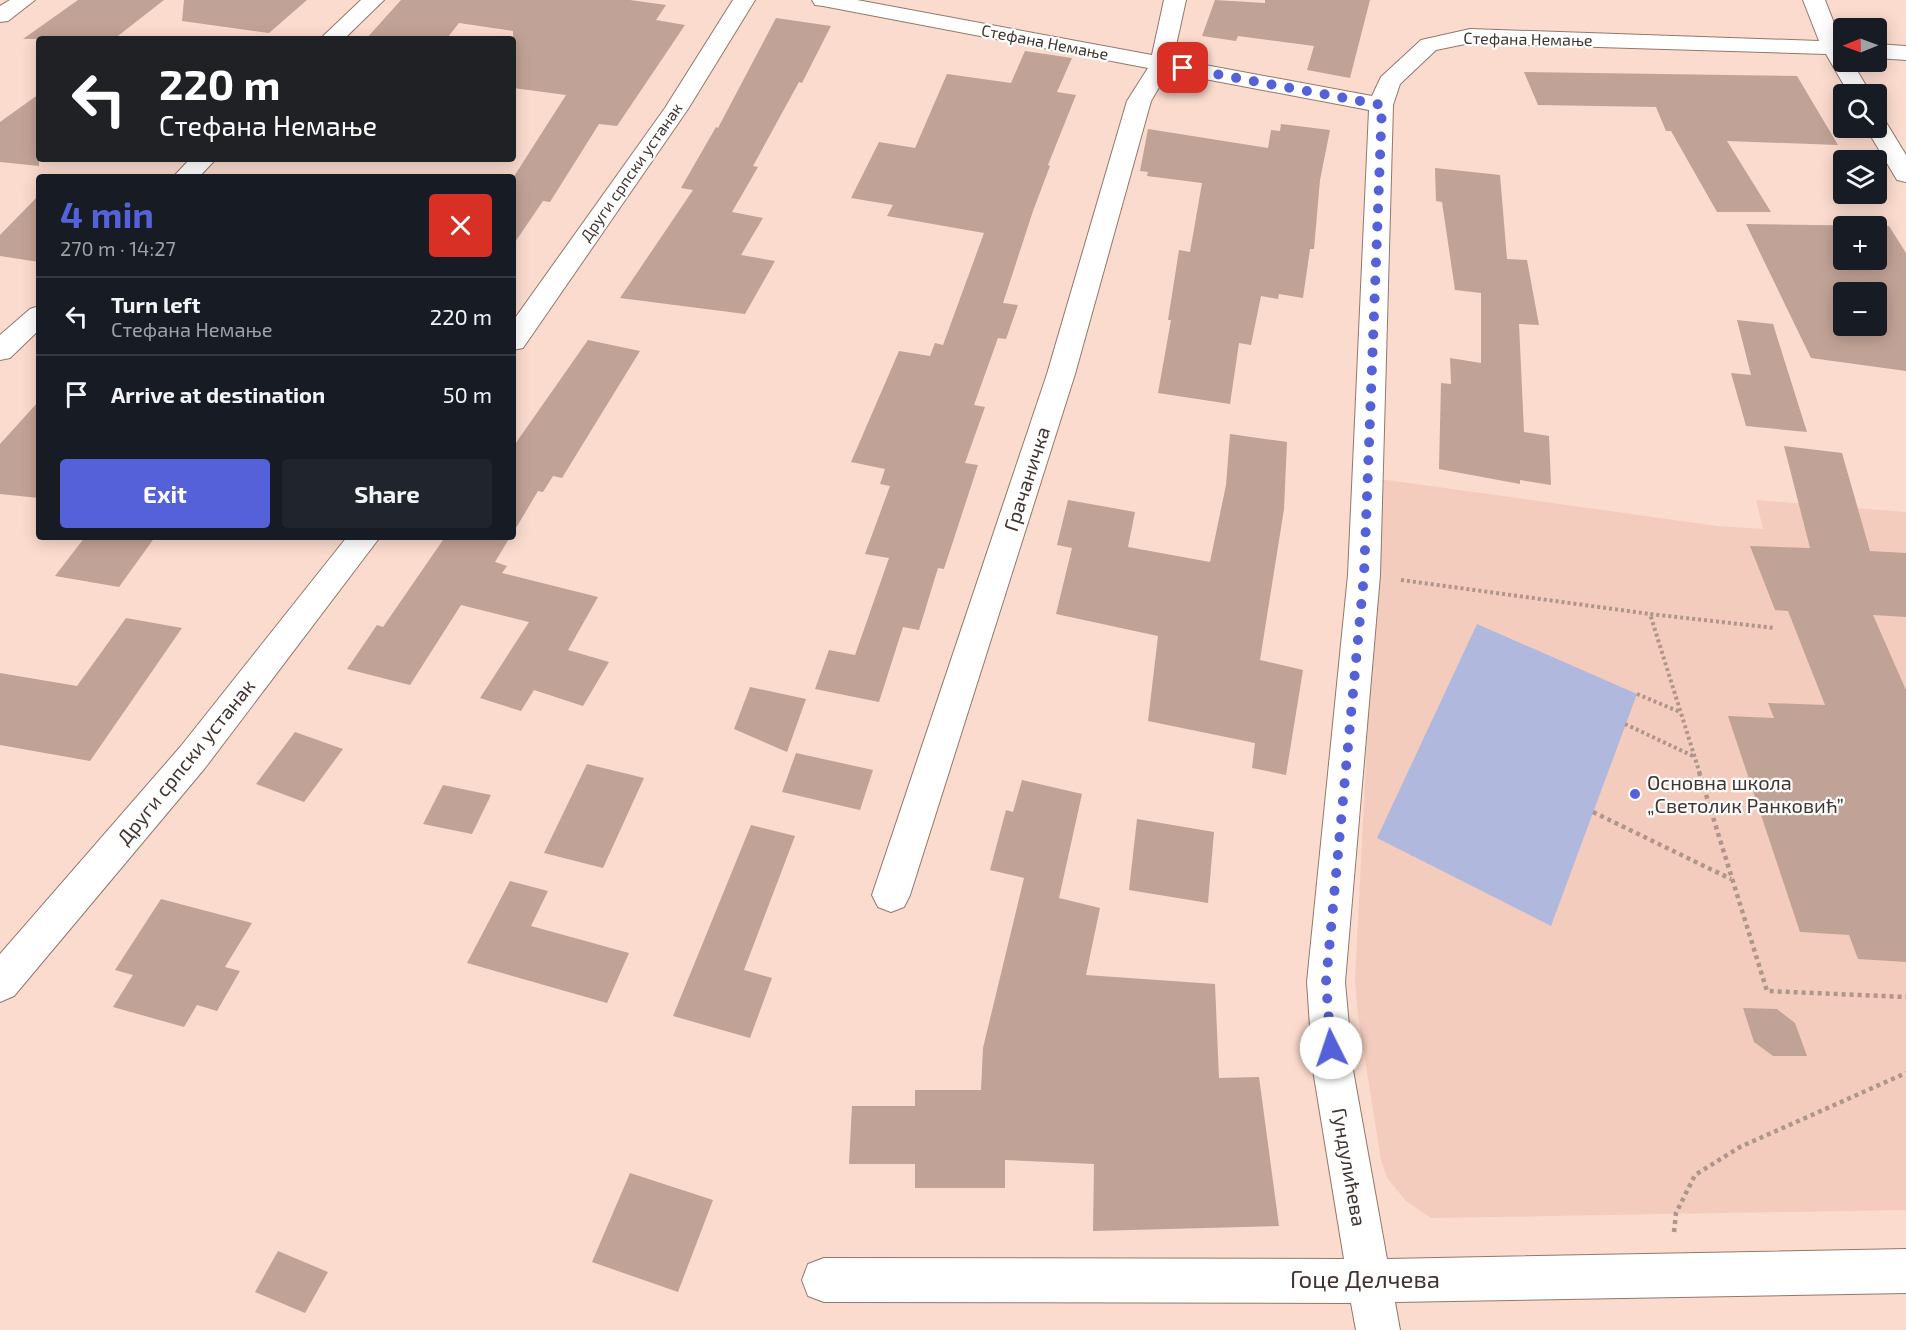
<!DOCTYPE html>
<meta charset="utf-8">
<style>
body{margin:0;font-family:"Exo 2",sans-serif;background:#20242c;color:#f1f3f6;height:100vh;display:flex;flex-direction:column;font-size:22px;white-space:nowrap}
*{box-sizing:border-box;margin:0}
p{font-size:20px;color:#9ea1a6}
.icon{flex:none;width:33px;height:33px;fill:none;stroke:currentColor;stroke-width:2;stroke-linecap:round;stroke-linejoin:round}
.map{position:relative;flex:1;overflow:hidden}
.details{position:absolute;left:36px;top:174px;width:480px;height:366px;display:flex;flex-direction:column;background:#171b24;border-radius:6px;box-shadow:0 3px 15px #0003}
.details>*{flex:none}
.guide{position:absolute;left:36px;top:36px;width:480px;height:126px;border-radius:6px;box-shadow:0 3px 15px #0003;background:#202124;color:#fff;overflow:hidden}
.needle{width:39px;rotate:269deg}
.fabs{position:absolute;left:1833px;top:18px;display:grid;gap:12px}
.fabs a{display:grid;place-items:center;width:54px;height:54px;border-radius:6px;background:#171b24;box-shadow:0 3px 15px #0003;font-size:30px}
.pin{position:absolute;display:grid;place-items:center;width:51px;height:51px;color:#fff;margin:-26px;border-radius:12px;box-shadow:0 3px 9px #0006}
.me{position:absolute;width:66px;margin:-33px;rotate:356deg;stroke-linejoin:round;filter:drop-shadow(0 0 4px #0008)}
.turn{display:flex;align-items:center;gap:21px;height:126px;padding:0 24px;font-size:27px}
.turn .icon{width:78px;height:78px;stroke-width:2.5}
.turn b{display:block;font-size:42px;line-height:51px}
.round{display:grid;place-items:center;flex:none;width:63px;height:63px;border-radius:6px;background:#20242c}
.overview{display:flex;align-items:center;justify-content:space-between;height:102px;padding:0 24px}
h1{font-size:36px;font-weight:700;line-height:45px;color:#5561d8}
.button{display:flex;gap:12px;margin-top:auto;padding:12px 24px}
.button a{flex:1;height:69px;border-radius:6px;background:#5561d8;color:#fff;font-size:24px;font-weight:700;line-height:69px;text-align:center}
.button a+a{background:#20242c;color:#f1f3f6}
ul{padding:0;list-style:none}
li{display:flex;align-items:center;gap:18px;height:78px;padding:0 24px;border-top:2px solid #363941}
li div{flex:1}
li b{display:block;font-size:22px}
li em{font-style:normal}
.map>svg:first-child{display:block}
.built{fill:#f4ccbd}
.green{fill:#b0b8dd}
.building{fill:#c1a296;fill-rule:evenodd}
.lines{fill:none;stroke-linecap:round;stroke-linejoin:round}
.minor-casing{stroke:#94776c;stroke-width:2}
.path-far1{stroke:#ad968c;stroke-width:4;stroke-dasharray:3 3;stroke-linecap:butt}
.path{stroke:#ad968c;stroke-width:4.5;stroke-dasharray:4 4;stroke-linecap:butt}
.minor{fill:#fff;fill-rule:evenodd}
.route{stroke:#5561d8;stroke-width:10;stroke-dasharray:0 18}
.poi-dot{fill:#5561d8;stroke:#fff;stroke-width:2}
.labels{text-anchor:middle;stroke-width:4.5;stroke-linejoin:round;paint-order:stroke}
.far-street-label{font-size:16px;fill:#413530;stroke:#fff}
.street-label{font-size:20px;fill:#413530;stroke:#fff}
.poi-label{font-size:20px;fill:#413530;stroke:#fff;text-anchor:start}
.near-street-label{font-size:24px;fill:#413530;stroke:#fff}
</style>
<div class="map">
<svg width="1906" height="1330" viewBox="0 0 1906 1330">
<rect width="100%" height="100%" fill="#fbdbce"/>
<path class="built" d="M1380,479L1717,526L1763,529L1756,500L1906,512V1210L1431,1218L1406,1201L1387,1178L1381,1160L1358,1016L1355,980Z"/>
<path class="green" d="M1477,624L1637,694L1551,926L1377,838Z"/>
<g class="building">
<path d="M78,0H164L114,39H23Z"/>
<path d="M184,0H307L269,33L182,21Z"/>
<path d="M401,0H630L666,5L656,20L685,25L617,126L599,124L550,202L543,201L513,245V178L566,95L513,88V31L459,23L448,37L366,39Z"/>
<path d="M1215,0L1265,3V0H1370L1350,78L1307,70L1314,46L1238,36L1236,41L1202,36Z"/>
<path d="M776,18L831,26L802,83L799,82L753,166L758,167L732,212L763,218L741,255L775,261L745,314L620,298L693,190L681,188L716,127L718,128Z"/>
<path d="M1025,51L1072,58L1057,92L1076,95L1048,165L1050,166L1033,211L1003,303L1018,305L1006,339L998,338L974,405L985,407L965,463L978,465L944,569L938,568L919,630L903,627L879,702L815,689L829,650L855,655L889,558L865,554L890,486L880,484L885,469L851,462L899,351L930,356L935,343L943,345L984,233L887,216L893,205L851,198L879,142L915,148L947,74L1011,83Z"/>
<path d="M1524,72L1797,76L1838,145L1727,141L1771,212H1717L1671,131H1666L1656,107L1538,105Z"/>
<path d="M39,94V166L0,162V122Z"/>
<path d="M1281,124L1330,130L1320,180L1314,249H1310L1303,298L1279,294L1278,299L1261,296L1251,345L1239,343L1230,404L1158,393L1171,320H1168L1179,250L1190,252L1202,183L1147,176L1148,172L1140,171L1148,129L1268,148L1271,130L1280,131Z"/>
<path d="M1435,168L1500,175L1507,259L1527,260L1539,325L1519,324L1524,432L1549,436L1551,485L1520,480V484L1439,469L1441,383L1451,384L1450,358L1481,363V293L1455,290L1442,202L1436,201Z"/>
<path d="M39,195V262L0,256V235Z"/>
<path d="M1746,224L1889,226L1906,253V371L1811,358ZM1844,226H1876V260H1844ZM1844,292H1876V326H1844Z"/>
<path d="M1737,320L1773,324L1807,432L1746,426L1731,373L1751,375Z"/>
<path d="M588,340L640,351L562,478L553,476L543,492L538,491L513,533V447Z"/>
<path d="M39,401V498L0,494V444Z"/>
<path d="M1230,434L1287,442L1284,509L1260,660L1303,670L1286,775L1252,768L1255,743L1148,721L1158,636L1056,614L1072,548L1057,545L1068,500L1135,512L1128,547L1210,562L1226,485Z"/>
<path d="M1784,446L1842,453L1870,551L1906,553V617L1873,615L1906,690V962L1858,959L1849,935L1800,932L1728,716L1774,718L1768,703L1825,705L1788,611L1775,610L1750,546L1810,548Z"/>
<path d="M85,537H155L119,587L55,576Z"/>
<path d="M445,537H510L495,562L507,566L502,573L598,597L568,650L609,662L583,706L534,690L521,711L480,698L529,622L461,605L410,685L347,669L377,625L383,627Z"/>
<path d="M126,618L182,628L90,761L0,745V673L77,686Z"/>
<path d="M750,687L806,699L787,752L734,729Z"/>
<path d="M295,732L343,749L304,802L256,784Z"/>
<path d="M796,753L873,770L860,810L782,792Z"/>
<path d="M587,764L644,778L603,868L544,853Z"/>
<path d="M1022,780L1082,794L1059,898L1100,908L1086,975L1215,984L1219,1078L1259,1077L1279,1226L1093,1231L1094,1164L1005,1160V1188H915V1164H849L852,1106H915V1090H981L983,1048L1024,878L990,870L1006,810L1013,812Z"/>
<path d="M443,785L491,795L472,834L423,824Z"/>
<path d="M1137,819L1214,832L1208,903L1129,890Z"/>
<path d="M751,825L795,836L744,970L772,978L750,1038L673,1016Z"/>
<path d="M510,881L548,891L531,926L629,953L607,1003L467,963Z"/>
<path d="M161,899L252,923L225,967L240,971L217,1011L197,1005L184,1027L113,1007L133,975L115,970Z"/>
<path d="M1743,1008L1777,1009L1795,1023L1807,1056H1773L1754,1042Z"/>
<path d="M630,1173L713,1200L678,1292L592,1262Z"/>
<path d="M278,1251L328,1272L305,1313L255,1292Z"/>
</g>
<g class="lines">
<defs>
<g id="minor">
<path d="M10,0H35L8,21L0,22V6Z"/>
<path d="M361,0H384L344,39H320Z"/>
<path d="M733,0H755L688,109L523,348L513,350V321L665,108Z"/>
<path d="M812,0H857L1152,55L1164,0H1186L1173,59L1372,96L1381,77L1421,40L1470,29L1819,41L1803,0H1825L1841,41H1844V62H1852L1871,94H1849L1826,54L1470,43L1436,50L1400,84L1393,105L1380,575L1345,982L1353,1070L1387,1259L1906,1249V1293L1395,1302L1400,1330H1356L1351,1303L824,1302L808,1296L802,1280L808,1264L824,1258L1344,1259L1313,1070L1307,982L1348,575L1369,110L1168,72L1151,101L1075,374L910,895L904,907L891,912L878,907L872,895L1047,374L1127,101L1148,68L823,6L815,5Z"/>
<path d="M1876,44L1906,46V60L1876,58Z"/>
<path d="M1876,117L1884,119L1906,155V182L1897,180L1866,128H1876Z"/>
<path d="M190,159H216L199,177H173Z"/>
<path d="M39,306V330L10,358L0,360V335L30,309Z"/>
<path d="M347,537H380L205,768L14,996L0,1002V954L181,746Z"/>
</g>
</defs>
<use href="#minor" class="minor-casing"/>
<g class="path-far1">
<path d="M1401,580L1650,614"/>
<path d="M1637,694L1680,712"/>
<path d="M1625,724L1693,756"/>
<path d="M1700,774L1650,614L1775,628"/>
</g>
<g class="path">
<path d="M1699,772L1767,991L1906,997"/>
<path d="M1593,812L1731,879"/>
<path d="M1674,1232L1676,1213L1695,1175L1740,1147L1906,1073"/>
</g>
<use href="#minor" class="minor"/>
</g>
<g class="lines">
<path class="route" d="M1183,68L1382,105L1364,575L1326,982L1331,1048"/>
</g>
<circle class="poi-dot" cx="1635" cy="794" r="6"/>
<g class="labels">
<g class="far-street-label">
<text transform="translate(1528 39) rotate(1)" y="6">Стефана Немање</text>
<text transform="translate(1045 42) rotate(11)" y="6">Стефана Немање</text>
<text transform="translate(631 172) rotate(-55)" y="6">Други српски устанак</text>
</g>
<g class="street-label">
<text transform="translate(1027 479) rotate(-72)" y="7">Грачаничка</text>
<text transform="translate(186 762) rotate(-51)" y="7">Други српски устанак</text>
<text transform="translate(1349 1167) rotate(80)" y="7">Гундулићева</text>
</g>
<g class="poi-label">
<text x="1647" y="790">Основна школа<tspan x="1647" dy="23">„Светолик Ранковић”</tspan></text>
</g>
<g class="near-street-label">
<text x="1365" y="1288">Гоце Делчева</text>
</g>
</g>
</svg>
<div class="fabs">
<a><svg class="needle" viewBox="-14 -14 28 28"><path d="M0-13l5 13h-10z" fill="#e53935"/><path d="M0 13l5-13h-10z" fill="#9ea1a6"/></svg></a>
<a><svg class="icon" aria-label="search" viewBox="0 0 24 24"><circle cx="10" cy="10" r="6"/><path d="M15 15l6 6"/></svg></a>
<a><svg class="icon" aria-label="layers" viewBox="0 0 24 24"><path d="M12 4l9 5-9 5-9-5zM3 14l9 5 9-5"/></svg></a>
<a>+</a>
<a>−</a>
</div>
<div class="pin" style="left:1183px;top:68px;background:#d93025"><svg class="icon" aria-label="arrive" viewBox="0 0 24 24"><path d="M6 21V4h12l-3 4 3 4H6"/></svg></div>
<svg class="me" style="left:1331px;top:1048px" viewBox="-20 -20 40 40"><circle r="19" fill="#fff"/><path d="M0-13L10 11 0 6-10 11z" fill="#5561d8"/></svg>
<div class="guide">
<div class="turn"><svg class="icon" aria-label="left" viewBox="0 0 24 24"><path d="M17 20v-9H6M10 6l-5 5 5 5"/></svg><div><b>220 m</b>Стефана Немање</div></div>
</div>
<section class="details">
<div class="overview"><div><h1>4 min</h1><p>270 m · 14:27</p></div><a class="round" style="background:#d93025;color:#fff"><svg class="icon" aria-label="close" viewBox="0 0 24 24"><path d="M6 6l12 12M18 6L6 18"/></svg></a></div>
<ul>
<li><svg class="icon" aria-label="left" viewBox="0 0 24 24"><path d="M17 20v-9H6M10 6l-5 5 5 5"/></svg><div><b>Turn left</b><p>Стефана Немање</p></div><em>220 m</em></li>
<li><svg class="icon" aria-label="arrive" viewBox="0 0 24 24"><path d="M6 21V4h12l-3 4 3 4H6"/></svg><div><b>Arrive at destination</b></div><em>50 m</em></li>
</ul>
<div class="button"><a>Exit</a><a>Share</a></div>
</section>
</div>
